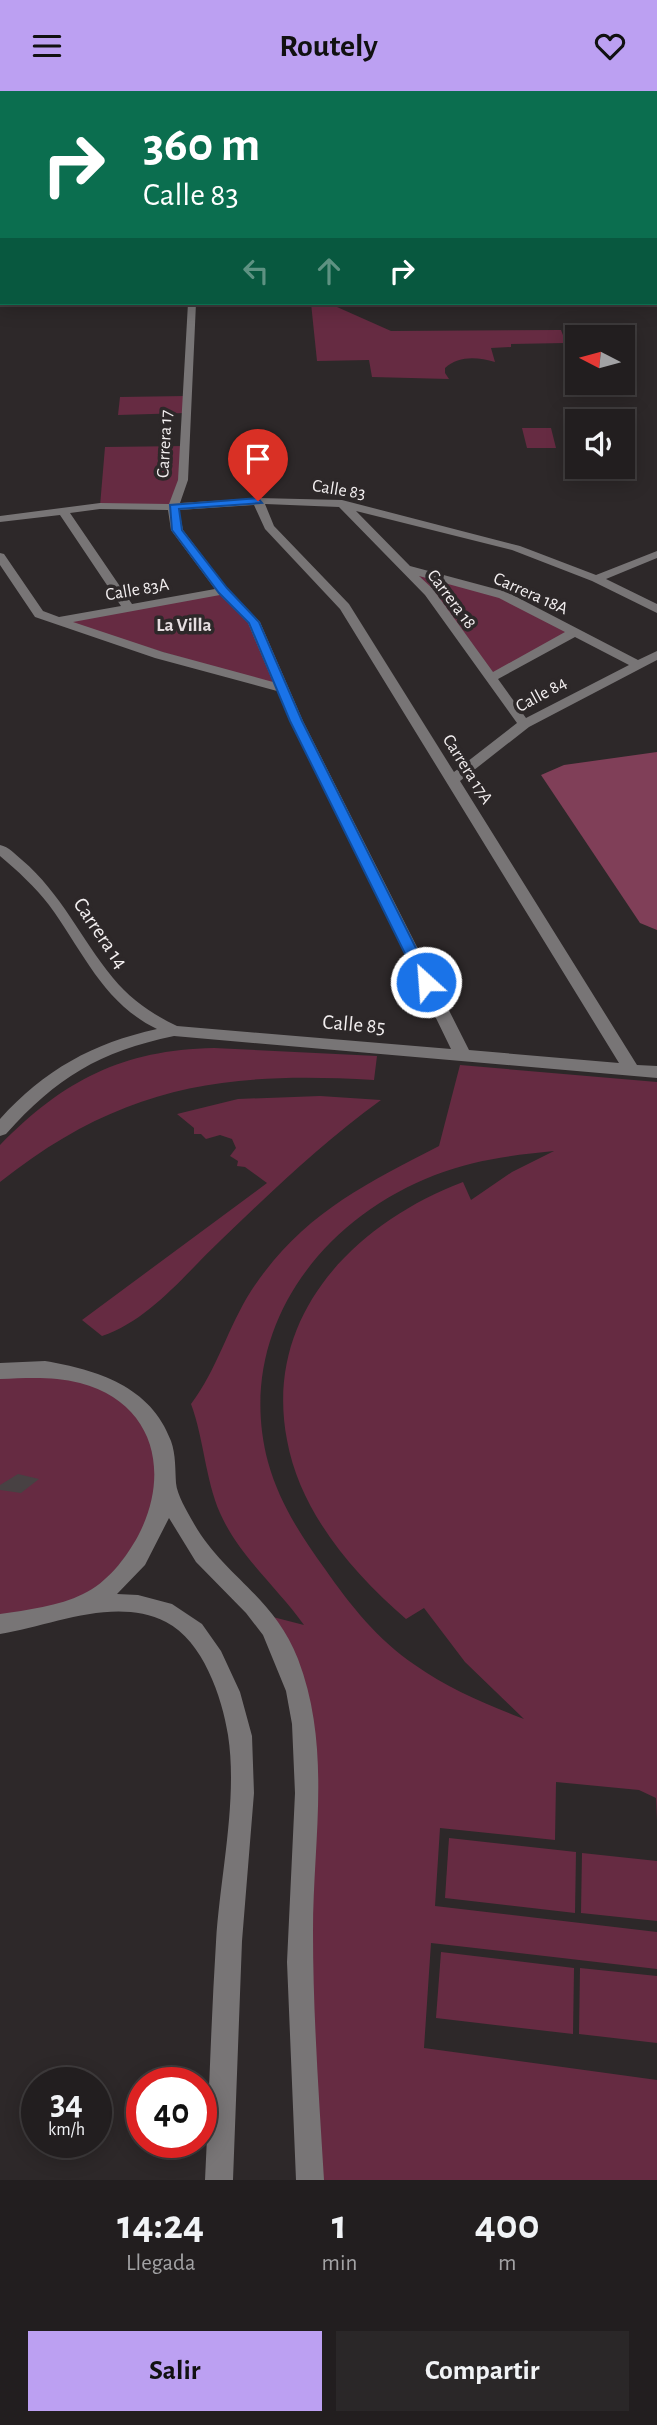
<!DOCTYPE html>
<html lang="es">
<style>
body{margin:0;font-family:"Alegreya Sans",sans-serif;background:#2a2728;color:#f1f3f6;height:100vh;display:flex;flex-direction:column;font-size:26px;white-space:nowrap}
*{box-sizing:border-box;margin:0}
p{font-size:23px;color:#a2a2a4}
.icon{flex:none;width:38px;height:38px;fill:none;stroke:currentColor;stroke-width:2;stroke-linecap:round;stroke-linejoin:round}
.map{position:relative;height:2089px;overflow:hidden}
.details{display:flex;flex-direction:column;background:#221e1f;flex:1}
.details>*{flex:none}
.guide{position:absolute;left:0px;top:0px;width:658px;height:214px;box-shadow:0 4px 18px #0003,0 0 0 2px #3f3c3d;background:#0b6e4f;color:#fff;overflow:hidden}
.needle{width:46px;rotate:276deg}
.tools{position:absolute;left:565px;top:234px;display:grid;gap:14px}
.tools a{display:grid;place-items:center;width:70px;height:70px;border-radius:0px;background:#221e1f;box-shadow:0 4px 18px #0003,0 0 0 2px #3f3c3d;font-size:35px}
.speed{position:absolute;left:21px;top:1976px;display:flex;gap:14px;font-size:35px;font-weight:700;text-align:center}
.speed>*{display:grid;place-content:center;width:91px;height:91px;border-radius:50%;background:#221e1f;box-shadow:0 4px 18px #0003,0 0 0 2px #3f3c3d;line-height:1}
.speed small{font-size:18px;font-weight:400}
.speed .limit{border:10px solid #d22;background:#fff;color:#111}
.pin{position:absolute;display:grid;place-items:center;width:60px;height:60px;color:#fff;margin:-72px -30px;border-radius:50% 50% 50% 0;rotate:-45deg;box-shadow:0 0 7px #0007}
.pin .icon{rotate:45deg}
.me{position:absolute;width:77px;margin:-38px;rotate:334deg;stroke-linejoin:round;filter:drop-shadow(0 0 5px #0008)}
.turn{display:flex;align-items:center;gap:24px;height:147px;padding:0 28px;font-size:32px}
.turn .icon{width:91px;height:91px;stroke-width:2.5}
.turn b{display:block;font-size:49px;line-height:60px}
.lanes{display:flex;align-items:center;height:66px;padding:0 28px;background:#0003;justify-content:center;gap:35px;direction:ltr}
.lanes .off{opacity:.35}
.eta{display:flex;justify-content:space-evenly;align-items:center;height:119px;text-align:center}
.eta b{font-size:42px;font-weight:600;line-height:49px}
.action{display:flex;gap:14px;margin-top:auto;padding:14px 28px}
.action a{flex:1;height:80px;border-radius:0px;background:#bca0f2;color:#111;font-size:28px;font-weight:600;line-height:80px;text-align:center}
.action a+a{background:#2a2728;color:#f1f3f6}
header{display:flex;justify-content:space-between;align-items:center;height:91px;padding:0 28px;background:#bca0f2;color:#111;font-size:32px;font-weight:600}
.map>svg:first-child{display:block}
.green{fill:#662b42;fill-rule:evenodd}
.forest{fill:#803f58}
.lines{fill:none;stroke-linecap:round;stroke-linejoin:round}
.river{fill:#8d4b63;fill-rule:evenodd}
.building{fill:#484143}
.minor{fill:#787576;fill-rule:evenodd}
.route{fill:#1a73e8;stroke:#114b97;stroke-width:2}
.labels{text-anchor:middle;stroke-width:7;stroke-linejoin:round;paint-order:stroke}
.far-street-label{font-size:18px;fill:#f3eff0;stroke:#2d2829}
.far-neighbourhood-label{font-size:19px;font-weight:bold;fill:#e5dde0;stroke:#2d2829}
.street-label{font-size:21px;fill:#f3eff0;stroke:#2d2829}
</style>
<header><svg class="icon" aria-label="menu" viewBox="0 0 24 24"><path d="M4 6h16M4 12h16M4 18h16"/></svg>Routely<svg class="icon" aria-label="heart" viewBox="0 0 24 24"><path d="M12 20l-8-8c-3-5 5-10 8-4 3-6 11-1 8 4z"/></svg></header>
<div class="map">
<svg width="657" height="2089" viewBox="0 0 657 2089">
<rect width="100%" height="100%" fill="#2d2829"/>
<g class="green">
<path d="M311,212H328L391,240L561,239L566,252L511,253V256L491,257L495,271C478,266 459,264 445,277V282L449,288L372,286L369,269L317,270Z"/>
<path d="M186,305V322L118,324L120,306Z"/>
<path d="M522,337H551L556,357H527Z"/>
<path d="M185,355L173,416L100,415L105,356Z"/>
<path d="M405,477L503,504L574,541L489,588Z"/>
<path d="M223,500L254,531L281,597L57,529Z"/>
<path d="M214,957L377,965L374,989C223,980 121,995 0,1091V1054C64,989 122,959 214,957Z"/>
<path d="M460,974L657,991V1729L656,1707L639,1699L556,1691L555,1749L440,1737L435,1815L657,1841V1878L431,1852L424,1957L657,1989V2089H310L305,1644L265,1524L304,1534C277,1496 239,1465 220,1422C205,1387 204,1348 191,1313C217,1279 228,1236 251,1200C301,1124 362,1095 439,1055ZM554,1060L512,1081L471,1109L463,1091C355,1132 263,1224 287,1349C300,1421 352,1481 406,1528L424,1517L465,1571L524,1628C487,1614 447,1597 415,1574C378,1549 350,1514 325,1478C301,1445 279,1411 268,1371C234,1243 318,1129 435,1084C473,1069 513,1064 554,1060Z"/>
<path d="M320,1005L381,1009C323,1051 272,1100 221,1149C185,1183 150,1229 102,1245L82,1229L267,1092L245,1076L237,1075L238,1070L230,1065L236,1057L232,1048L220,1044L206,1048L201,1043H194V1037L177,1023L238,1008Z"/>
<path d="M0,1280L78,1283L147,1324L162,1417L91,1511L0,1533Z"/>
<path d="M449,1747L576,1761L575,1822L445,1807Z"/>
<path d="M582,1762L657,1770V1830L581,1822Z"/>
<path d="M441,1861L574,1877L573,1943L436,1927Z"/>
<path d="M580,1877L657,1885V1952L579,1943Z"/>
</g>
<path class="forest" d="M657,661V839L640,832L541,684L564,674Z"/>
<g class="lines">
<g class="river">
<rect x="235" y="0" width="16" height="2"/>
<rect x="656" y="166" width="1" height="13"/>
</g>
</g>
<path class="building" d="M18,1383L39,1388L21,1402L0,1399V1394Z"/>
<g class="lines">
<g class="minor">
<path d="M295,0H302L303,2H296Z"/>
<path d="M351,0H357L358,2H351Z"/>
<path d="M411,0H417L418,2H411Z"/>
<path d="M612,0L623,2H613Z"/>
<rect x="656" y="13" width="1" height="4"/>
<rect x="656" y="78" width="1" height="5"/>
<rect x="656" y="121" width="1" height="4"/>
<rect x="0" y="200" width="2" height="6"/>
<path d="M188,212H196L188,389L180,412L258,407L342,409L520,455L596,484L657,460V467L606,488L657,513V522L592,490L512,459L356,420L410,475L507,501L638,569L657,560V569L529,636L460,690L637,974L657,975V987L174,945C99,961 57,986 6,1043L0,1045V1028C44,979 93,952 157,938C103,912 83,860 49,814C35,796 18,780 0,765V754C9,756 15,763 22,769C61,802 81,848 113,887C131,909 152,923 177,935L451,958L277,600L155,567L35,526L0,474V462L4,463L43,520L59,526L121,515L60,424L0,431V425L100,412L169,413L178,389ZM265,413L339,416L425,504L517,632L454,681L349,513L274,435ZM254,414L265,438L340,518L619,972L469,959L303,630L260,531L227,497L183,439L179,419ZM100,418L168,419L171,439L215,498L132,513L70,422ZM419,485L499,507L565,541L493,581L433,498ZM220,504L248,532L273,591L163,561L73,531ZM575,546L629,574L526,627L498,588Z"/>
<path d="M45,1270C97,1279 151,1295 171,1350C176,1364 175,1379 176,1392C177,1404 187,1420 193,1431C223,1485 273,1504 298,1568C332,1657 313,1749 313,1841C313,1923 319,2006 324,2089H296L287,1871L295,1702L292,1633L286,1600L263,1544L246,1522L196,1471L169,1427L145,1474L117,1503L138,1504L172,1513L202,1533L221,1560L240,1601L252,1645L254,1702L242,1850L233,2089H205C209,2010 211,1930 216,1851C220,1785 238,1709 228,1644C222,1606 203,1550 166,1531C114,1505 52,1535 0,1543V1523C27,1519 59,1515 83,1503C107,1492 126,1467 138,1445C171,1382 155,1312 80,1292C53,1285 27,1287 0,1288V1272Z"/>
</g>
</g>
<path class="route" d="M258,407L262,412L179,418L182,439L227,497L259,531L302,630L433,891L431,895L426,896L419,891L290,630L249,532L219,502L172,439L170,414Z"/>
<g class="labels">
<g class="far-street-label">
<text transform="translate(164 353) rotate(-87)" y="6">Carrera 17</text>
<text transform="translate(339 398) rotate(9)" y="6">Calle 83</text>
<text transform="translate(137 498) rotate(-10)" y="6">Calle 83A</text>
<text transform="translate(531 502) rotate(24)" y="6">Carrera 18A</text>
<text transform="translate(452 508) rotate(53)" y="6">Carrera 18</text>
<text transform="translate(541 603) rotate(-29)" y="6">Calle 84</text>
<text transform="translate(468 678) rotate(58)" y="6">Carrera 17A</text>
</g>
<g class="far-neighbourhood-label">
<text x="184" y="540">La Villa</text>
</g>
<g class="street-label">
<text transform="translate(101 842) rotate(56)" y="7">Carrera 14</text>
<text transform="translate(354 933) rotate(5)" y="7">Calle 85</text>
</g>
</g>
</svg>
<div class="tools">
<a><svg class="needle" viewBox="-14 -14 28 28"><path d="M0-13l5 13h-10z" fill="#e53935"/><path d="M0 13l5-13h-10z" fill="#a2a2a4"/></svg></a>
<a><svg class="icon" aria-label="sound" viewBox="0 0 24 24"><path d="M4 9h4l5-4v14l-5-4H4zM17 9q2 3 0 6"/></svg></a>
</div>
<div class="speed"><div>34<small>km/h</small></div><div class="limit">40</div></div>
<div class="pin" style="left:258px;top:410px;background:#d93025"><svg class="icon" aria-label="arrive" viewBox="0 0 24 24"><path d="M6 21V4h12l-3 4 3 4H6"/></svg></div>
<svg class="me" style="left:426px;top:891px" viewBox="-20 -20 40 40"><circle r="17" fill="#1a73e8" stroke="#fff" stroke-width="3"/><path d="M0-11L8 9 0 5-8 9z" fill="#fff"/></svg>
<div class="guide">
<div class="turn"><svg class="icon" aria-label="right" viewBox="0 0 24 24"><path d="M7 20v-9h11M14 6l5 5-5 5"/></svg><div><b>360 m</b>Calle 83</div></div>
<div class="lanes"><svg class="icon off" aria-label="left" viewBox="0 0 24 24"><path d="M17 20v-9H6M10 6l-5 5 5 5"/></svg><svg class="icon off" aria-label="ahead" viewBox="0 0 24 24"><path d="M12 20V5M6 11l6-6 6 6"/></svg><svg class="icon" aria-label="right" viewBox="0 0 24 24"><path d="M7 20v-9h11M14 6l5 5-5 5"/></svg></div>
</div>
</div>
<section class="details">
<div class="eta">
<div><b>14:24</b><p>Llegada</p></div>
<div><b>1</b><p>min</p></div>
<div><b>400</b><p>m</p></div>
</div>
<div class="action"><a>Salir</a><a>Compartir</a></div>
</section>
